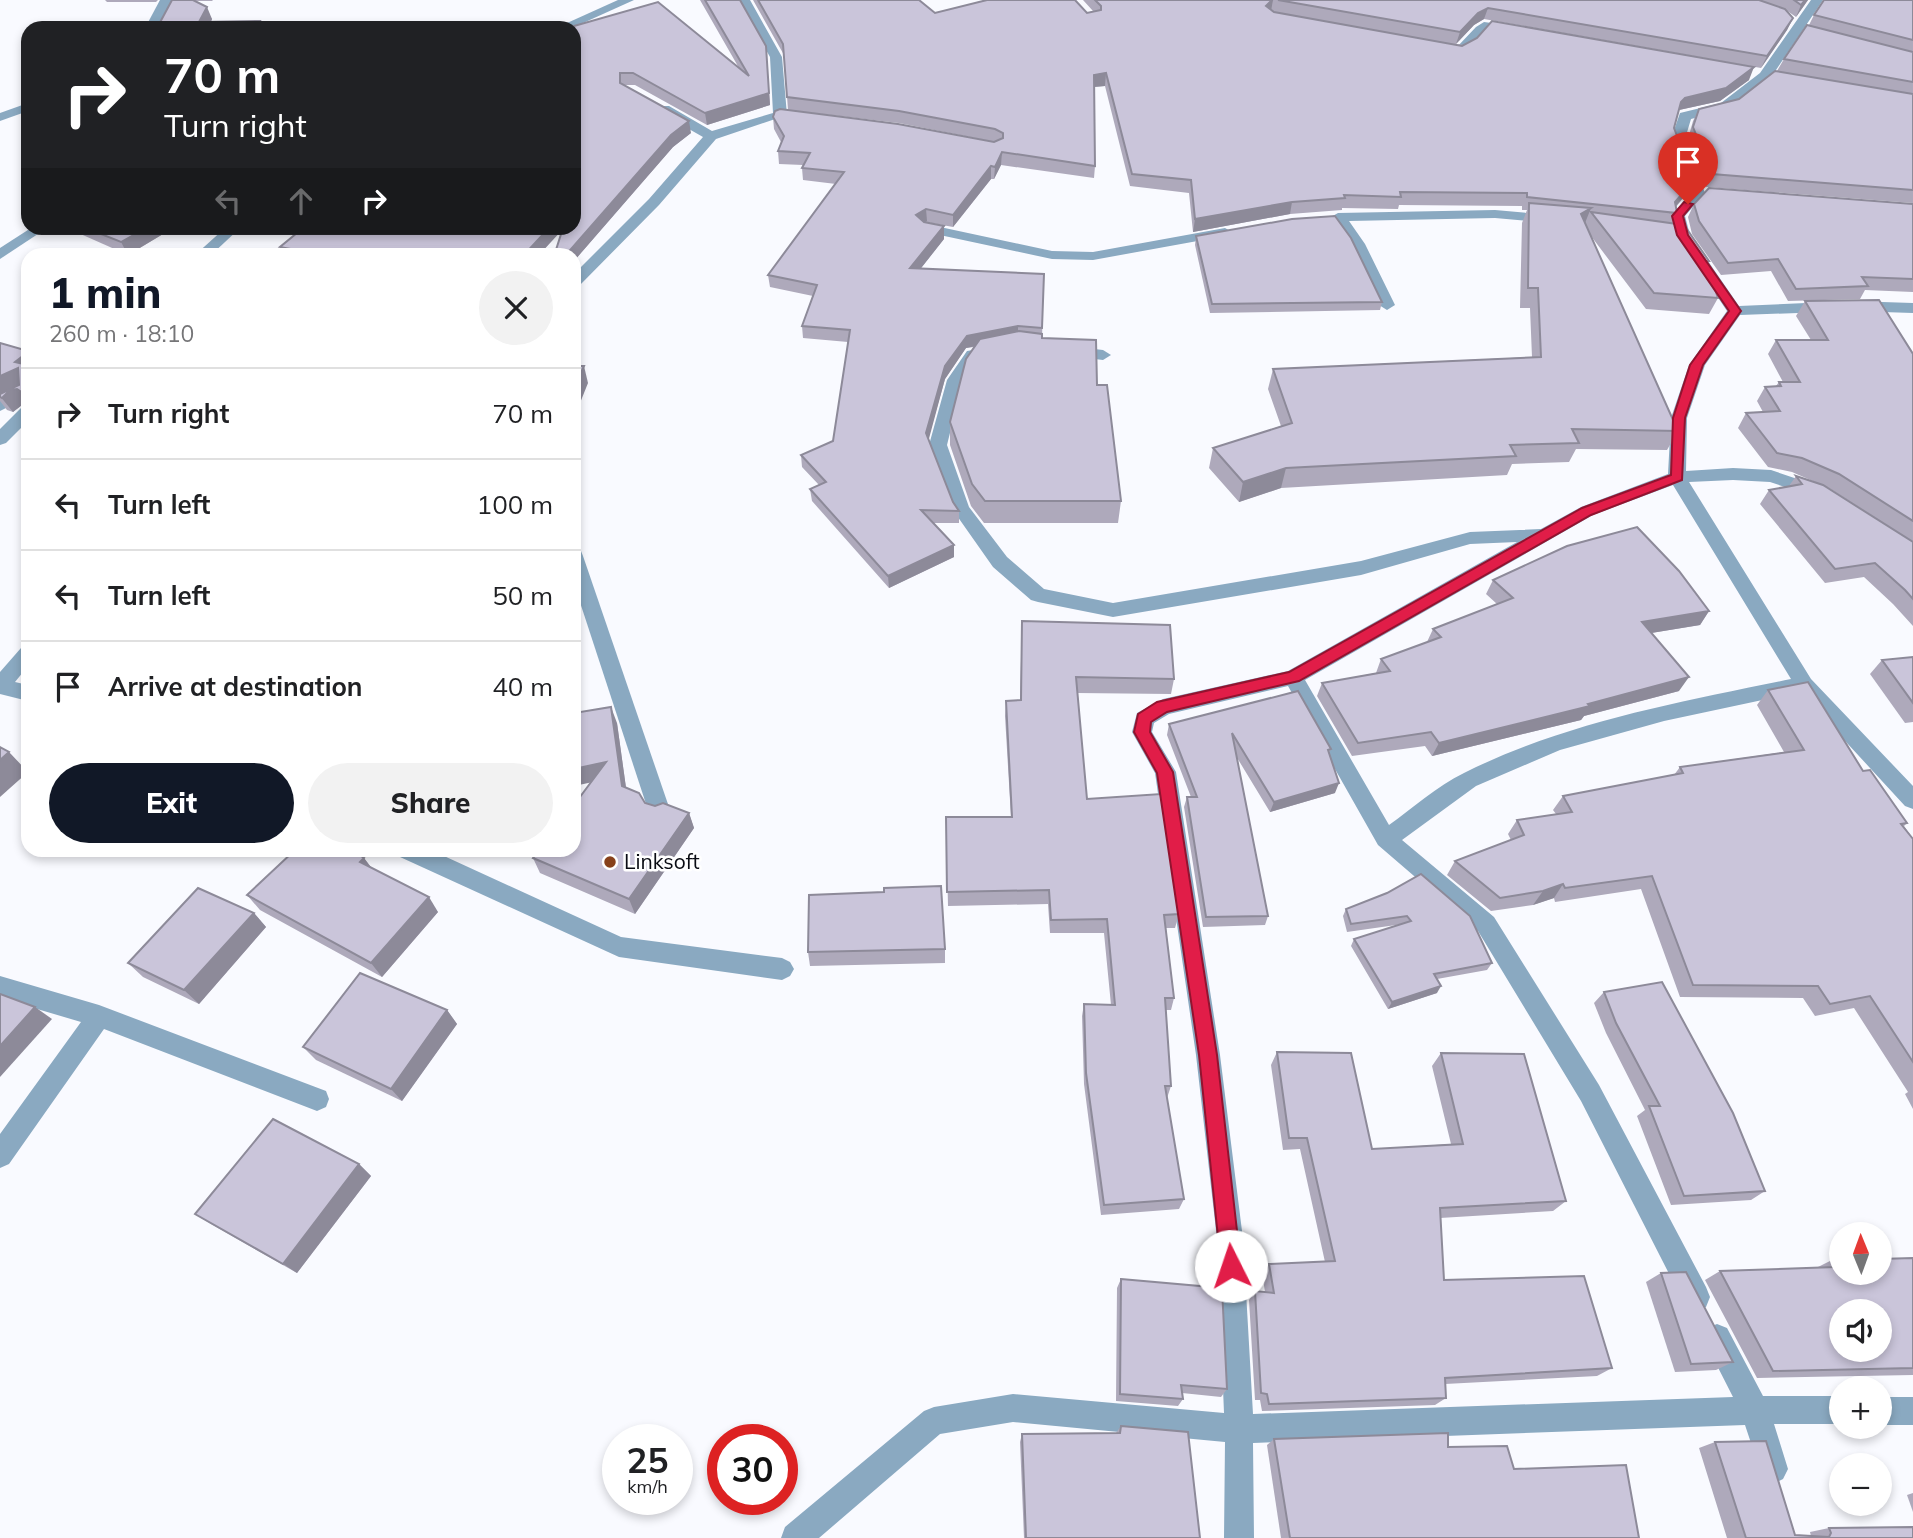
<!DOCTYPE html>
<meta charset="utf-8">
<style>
body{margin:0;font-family:Mulish,sans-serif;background:#f2f2f2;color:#202124;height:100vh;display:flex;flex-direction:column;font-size:26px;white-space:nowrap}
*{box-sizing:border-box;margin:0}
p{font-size:23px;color:#757577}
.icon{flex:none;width:38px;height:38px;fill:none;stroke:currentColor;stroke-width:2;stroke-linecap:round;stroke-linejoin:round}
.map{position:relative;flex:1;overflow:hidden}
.drawer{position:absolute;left:21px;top:248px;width:560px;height:609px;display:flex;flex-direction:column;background:#fff;border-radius:21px;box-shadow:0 4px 10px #0003}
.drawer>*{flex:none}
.banner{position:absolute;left:21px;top:21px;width:560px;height:214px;border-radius:21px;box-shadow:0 4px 10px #0003;background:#202124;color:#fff;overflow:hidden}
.needle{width:46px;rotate:359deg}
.fabs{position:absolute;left:1829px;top:1222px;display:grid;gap:14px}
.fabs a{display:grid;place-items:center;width:63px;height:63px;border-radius:50%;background:#fff;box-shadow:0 4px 10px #0003;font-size:35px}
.speed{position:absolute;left:602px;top:1424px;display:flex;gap:14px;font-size:35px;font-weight:700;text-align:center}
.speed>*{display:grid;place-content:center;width:91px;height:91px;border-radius:50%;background:#fff;box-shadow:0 4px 10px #0003;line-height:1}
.speed small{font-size:18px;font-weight:400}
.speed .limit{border:10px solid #d22;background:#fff;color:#111}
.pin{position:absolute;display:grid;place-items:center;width:60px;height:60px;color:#fff;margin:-72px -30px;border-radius:50% 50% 50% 0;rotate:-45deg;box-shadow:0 0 7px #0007}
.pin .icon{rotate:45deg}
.me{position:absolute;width:77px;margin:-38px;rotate:356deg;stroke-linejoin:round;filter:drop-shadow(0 0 5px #0008)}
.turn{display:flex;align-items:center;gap:24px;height:147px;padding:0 28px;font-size:32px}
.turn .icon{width:91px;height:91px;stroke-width:2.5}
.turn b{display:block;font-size:49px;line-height:60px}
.lanes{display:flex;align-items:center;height:66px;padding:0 28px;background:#0003;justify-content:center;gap:35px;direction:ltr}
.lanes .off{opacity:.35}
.round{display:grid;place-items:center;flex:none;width:74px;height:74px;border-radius:37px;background:#f2f2f2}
.overview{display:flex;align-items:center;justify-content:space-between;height:119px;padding:0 28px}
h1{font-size:42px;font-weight:800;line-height:52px;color:#111827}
.button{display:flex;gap:14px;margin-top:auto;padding:14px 28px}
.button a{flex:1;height:80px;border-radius:42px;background:#111827;color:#fff;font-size:28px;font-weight:800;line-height:80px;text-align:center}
.button a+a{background:#f2f2f2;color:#202124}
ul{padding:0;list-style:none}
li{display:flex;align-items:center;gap:21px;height:91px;padding:0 28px;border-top:2px solid #e0e0e0}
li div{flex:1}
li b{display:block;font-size:26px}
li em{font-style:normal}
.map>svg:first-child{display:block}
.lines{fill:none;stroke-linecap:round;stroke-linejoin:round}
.street{fill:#8aa9c1;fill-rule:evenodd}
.wall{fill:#aea9bb}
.shaded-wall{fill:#8d8a99}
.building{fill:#cac5da;stroke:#8d8a99;stroke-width:2;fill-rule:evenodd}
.route{fill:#e11d48;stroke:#92132f;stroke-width:2}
.poi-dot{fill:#87411b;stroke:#fff;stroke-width:2.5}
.labels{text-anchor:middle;stroke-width:5;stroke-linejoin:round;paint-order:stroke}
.poi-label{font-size:21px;fill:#0a0c13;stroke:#fff;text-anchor:start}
</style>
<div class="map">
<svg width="1913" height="1538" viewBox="0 0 1913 1538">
<rect width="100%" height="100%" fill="#f9faff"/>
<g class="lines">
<g class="street">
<path d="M160,0H172L157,28H145Z"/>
<path d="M618,0H634L572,28H556Z"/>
<path d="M738,0H750L782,57L787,115L716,139L659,205L579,286L574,288V274L649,199L703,137L659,112V106H669L712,131L773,113L770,57Z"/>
<path d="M1811,0H1823L1770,79L1731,109L1691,119L1685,139L1705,193L1685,216L1690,235L1739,306L1851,301L1913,303V313L1851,311L1740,315L1705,365L1687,418L1686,471L1733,468L1771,470L1824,488L1827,492L1824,496L1818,498L1770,482L1733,480L1689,482L1811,679L1913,786V809L1905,806L1800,692L1664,721L1560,750L1476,786L1402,840L1494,917L1599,1085L1706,1287L1710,1297L1706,1307L1696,1311L1686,1307L1581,1101L1478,931L1378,845L1288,686L1169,714L1154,723L1152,732L1176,772L1220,1055L1243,1239L1253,1414L1733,1397L1703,1338L1707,1328L1717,1324L1727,1328L1763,1396H1841V1424H1774L1788,1469L1783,1479L1773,1484L1763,1479L1745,1425L1253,1443L1254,1538H1224L1225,1442L1013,1422L940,1434L819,1538H781L785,1527L924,1411L934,1407L1013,1394L1224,1413L1217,1239L1196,1055L1155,773L1132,732L1137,713L1163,699L1288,671L1517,542L1470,544L1361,575L1113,617L1038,602L1031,600L993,567L955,513L929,445L947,380L967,351L985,348L993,353L991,357L978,359L963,380L947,445L969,507L1007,557L1044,589L1113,603L1361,561L1470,532L1541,529L1581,507L1668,474L1671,418L1689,365L1727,311L1676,235L1671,216L1691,193L1671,139L1680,113L1721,103L1760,73ZM1673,485L1791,679C1680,702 1566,722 1464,773C1437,786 1413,808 1389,825L1305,680L1593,515Z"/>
<path d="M1484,22L1514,26L1520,30L1514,34L1487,30L1471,48L1459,55L1440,48L1446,44L1457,47L1476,27Z"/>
<path d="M28,103V111L0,121V113Z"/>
<path d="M1495,210L1615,221L1622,225L1615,229L1495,218L1349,221L1365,244L1395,305L1387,310L1379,305L1351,245L1331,217L1338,213Z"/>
<path d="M926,224L1052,251L1093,252L1225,228L1232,232L1225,236L1093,260L1052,259L921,231L919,228Z"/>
<path d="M31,228H47L0,259V248Z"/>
<path d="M225,228H240L210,256H194Z"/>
<path d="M1068,346L1103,350L1111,355L1103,360L1062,355L1060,351Z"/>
<path d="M28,385V397L0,411V399Z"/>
<path d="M28,406V421L6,443L0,445V429L22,407Z"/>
<path d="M574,549L581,551L583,556L670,810L667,816L659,819L651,816L648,810L574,584Z"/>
<path d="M28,646V666L15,682L28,685V701L0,694V672L21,648Z"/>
<path d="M397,850H431L621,937L782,958L790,962L794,969L790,976L782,980L619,957L400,857Z"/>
<path d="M0,976L99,1005L326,1091L329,1099L326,1107L317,1111L104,1029L9,1164L0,1168V1134L81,1022L0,998Z"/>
<rect x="1880" y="1397" width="33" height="28"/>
</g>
</g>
<g class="wall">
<path d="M105,0H158L156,2H107Z"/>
<path d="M172,0H213L212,1H196L212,19L211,22L260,21L263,28H157Z"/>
<path d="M700,0H740L767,58L770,105L707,125L635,85H624L691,133L673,147L574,261V256L562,229L538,256L284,255L280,247L574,28L739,68Z"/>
<path d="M753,0H919L935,13H1087L1093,11L1083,0H1808L1796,17L1786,10L1793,18L1787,30L1761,68L1484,19L1474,25L1456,44L1749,80L1720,101L1679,110L1674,128L1688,192L1676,207L1677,213L1672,224L1709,261L1707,266L1718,298L1709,314L1646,309L1591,236L1678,431L1667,450L1576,449L1569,462L1512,464L1507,475L1281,488L1239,502L1209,468L1213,448L1281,426L1268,389L1273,369L1532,357L1530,308H1520L1522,223L1527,210H1522V206L1399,205L1398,209L1342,208V210L1290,214L1193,232L1189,193L1130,186L1105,86L1094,87L1095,166L1094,178L1001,165L994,179H991L953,227L926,222L944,239L920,269L1044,274L1042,338L1097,385L1121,501L1118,523H984L971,506L950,445V422L974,347L966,348L945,379L928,439L953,502L959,511V523H933L954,557L889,588L812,501L810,489L819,485L802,467L801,455L833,441L848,342L803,338L802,326L813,296L770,287L768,275L836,184L803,180L802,168L803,165L779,164L778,151L781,142L774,129L773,117L995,142L899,123L788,110L784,55Z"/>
<path d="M1913,0V203L1706,187L1688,139L1693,121L1699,109L1739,99L1777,71L1784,59L1809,25L1814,15Z"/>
<path d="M1694,204H1913V292L1865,290L1860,299L1788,301L1771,271L1721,275L1692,234L1688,217Z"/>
<path d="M67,228H173L128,255Z"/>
<path d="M1196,236L1382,302L1380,310L1210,313L1195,245Z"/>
<path d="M1805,301L1913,354V542L1829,488L1823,486L1913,542V626L1893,604L1864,577L1825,583L1760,504L1769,490L1789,486L1796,476L1822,485L1792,472L1768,467L1738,428L1746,413L1763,412L1757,401L1765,387L1776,386L1779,382H1783L1768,354L1776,340H1811L1796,316Z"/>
<path d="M0,343L28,351V414L22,405L13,412L7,410L0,401Z"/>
<path d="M1493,580L1709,611L1700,625L1651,633L1679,691L1584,716L1581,720L1432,756L1425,746L1352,756L1317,696L1322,683L1376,673L1381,659L1427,642L1433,629L1497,604L1486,594Z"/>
<path d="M1022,621L1174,679L1171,694L1077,693L1087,799L1179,914L1175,928H1166L1174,998L1171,1010H1166L1171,1086L1167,1098L1184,1199L1179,1209L1101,1215L1084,1084L1082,1016L1084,1004L1111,1005L1104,933H1050L1048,904L948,906L946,817H1011L1005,716L1006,701H1020Z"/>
<path d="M1913,657V722L1905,723L1870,674L1882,660Z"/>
<path d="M1768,690L1863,771L1907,823L1904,826L1913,839V1109L1905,1094L1908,1092L1854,1008L1815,1016L1803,998L1680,997L1641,889L1555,902L1554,898L1533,905L1491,911L1447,875L1455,861L1511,840L1508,834L1517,820L1556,814L1553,810L1563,796L1674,775L1680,767L1784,752L1757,705Z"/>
<path d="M617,723L626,788L645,803L689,813L694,828L635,914L540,873L533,858L591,782Z"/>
<path d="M1169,724L1331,749L1329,753L1335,793L1270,812L1236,756L1268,916L1265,925L1203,927L1184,807L1187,797H1191L1167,735Z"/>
<path d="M364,858L371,867L438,912L382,977L260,910L247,895Z"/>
<path d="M884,892L945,949V963L810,966L808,952Z"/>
<path d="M1387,893L1492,963L1487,970L1437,979V993L1388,1009L1351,946L1354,939L1403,924L1347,932L1343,916L1346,909Z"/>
<path d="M254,913L266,927L199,1004L143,977L128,963Z"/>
<path d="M1604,992L1765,1191L1751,1200L1671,1205L1637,1116L1645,1110L1606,1033L1594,1003Z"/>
<path d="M447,1010L457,1024L402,1101L316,1060L303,1047Z"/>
<path d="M1277,1052L1372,1149L1451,1144L1432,1066L1441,1053L1566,1201L1553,1211L1440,1218L1444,1280L1612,1368L1597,1376L1445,1384L1446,1398L1435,1405L1262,1411L1260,1400H1255L1249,1300L1255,1291L1265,1292L1262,1273L1269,1264L1325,1262L1300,1149L1283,1150L1271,1065Z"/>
<path d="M359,1164L371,1176L297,1273L211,1224L195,1214Z"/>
<path d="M1913,1258V1375L1757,1378L1705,1280L1720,1271L1816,1268L1832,1260Z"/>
<path d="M1661,1273L1733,1362L1716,1370L1675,1372L1646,1282Z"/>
<path d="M1121,1279L1227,1389L1221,1397L1182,1393L1183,1399L1178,1406L1116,1401L1117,1288Z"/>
<path d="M1121,1426L1200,1538H1024L1020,1442L1022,1434L1116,1433Z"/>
<path d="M1274,1439L1448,1447L1514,1469L1639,1538H1281L1267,1445Z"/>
<path d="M1715,1442L1795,1535L1811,1536L1810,1532L1829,1528L1913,1538H1727L1699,1448Z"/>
<path d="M1913,1493V1512L1907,1495Z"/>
</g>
<g class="shaded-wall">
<path d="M1272,0H1273L1271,11L1266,6Z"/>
<path d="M1805,0H1808L1796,17L1801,5Z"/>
<path d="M207,7L212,19L208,28L199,22Z"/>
<path d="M1488,8L1484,19L1474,25L1456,44L1460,32L1478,13Z"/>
<path d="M1793,18L1787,30L1761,68L1767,56Z"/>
<path d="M260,21L263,28H257Z"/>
<path d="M766,46L770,105L707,125L705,113L769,93Z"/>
<path d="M1754,67L1749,80L1720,101L1679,110L1681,102L1685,98Z"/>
<path d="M1106,73L1105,86L1093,87L1094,75Z"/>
<path d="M689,121L691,133L673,147L574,261V256H565L671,135Z"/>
<path d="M1002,152L1001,165L994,179L995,167Z"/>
<path d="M991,166V179L953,227V215Z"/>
<path d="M1694,180L1688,192L1669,214L1675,202Z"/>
<path d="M1292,202L1290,214L1193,232L1195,219Z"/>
<path d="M1591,208L1583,228L1581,214Z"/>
<path d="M926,209L927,221L917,227L916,215Z"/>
<path d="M944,226V239L911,281L910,268Z"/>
<path d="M146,228H173L128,255L121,242Z"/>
<path d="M549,228H564L538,256H523Z"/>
<path d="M1018,326V338L966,348L945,379L927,446L926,433L945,366L967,336Z"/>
<path d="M28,352V375L15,362Z"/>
<path d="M584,366L588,383L574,418V388Z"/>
<path d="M18,368L28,382L17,389L28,403H20L22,405L13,412L0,396V376Z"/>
<path d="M1286,468L1281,488L1239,502L1243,482Z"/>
<path d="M954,545V557L889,588L888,576Z"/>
<path d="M1709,611L1700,625L1633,636L1642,622Z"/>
<path d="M1689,677L1679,691L1584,716L1581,720L1432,756L1439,743Z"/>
<path d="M611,707L617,723L628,802L622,786Z"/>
<path d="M9,752L28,772L0,797V760Z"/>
<path d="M606,762L612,778L574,786V769Z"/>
<path d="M1339,783L1335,793L1270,812L1274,802Z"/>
<path d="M689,813L694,828L635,914L629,899Z"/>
<path d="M364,858L375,873L360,862Z"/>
<path d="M1563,884L1554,898L1533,905L1543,891Z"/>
<path d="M429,897L438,912L382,977L371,963Z"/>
<path d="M254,913L266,927L199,1004L184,990Z"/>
<path d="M1441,986L1437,993L1388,1009L1392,1002Z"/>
<path d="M35,1007L52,1019L0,1077V1046Z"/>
<path d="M447,1010L457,1024L402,1101L391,1089Z"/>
<path d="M359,1164L371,1176L297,1273L283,1264Z"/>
</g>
<g class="building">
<path d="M172,0H193L207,7L199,22L260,21L257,28H157Z"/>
<path d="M705,0H740L766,46L769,93L705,113L633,73H620V83L689,121L671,135L565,256H554L563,228H574V28H567L658,2L749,76Z"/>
<path d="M758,0H919L935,13L987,0H1075L1087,13L1101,10V6L1095,0H1272L1266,6L1274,12L1462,46L1477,38L1492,21L1754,67L1726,88L1685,98L1681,102L1674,128L1694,180L1675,202L1677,213L1527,197V193L1400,192L1401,197L1344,195L1345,198L1292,202L1195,219L1191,180L1132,174L1106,73L1094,75L1095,166L1002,152L995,167L991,166L953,215L926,209L916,215L924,222L944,226L910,268L1044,274L1042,328L1018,326L967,336L945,366L926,433L953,502L959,511L921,510L954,545L888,576L810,489L826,482L801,455L833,441L850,330L802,326L817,285L768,275L844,172L802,168L810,153L778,151L784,136L773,117L775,111L780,109L898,124L994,142L1003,138V133L995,129L899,111L787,97L783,44Z"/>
<path d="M1278,0H1759L1785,9L1793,18L1767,56L1488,8L1478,13L1460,32Z"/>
<path d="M1794,0H1805L1801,5Z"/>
<path d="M1824,0H1913V40L1814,15Z"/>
<path d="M1807,25L1913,52V82L1784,59Z"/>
<path d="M1775,71L1913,94V190L1712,174L1693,127L1699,109L1739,99Z"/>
<path d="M1709,188L1913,204V279L1862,277L1868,286L1796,289L1778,259L1728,263L1699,221L1694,204Z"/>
<path d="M1529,203L1591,208L1581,214L1678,431L1572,429L1579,443L1510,445L1516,456L1286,468L1243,482L1213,448L1292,423L1273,369L1541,357L1538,288H1528Z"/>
<path d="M1591,212L1684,225L1709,261H1705L1718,298L1654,293Z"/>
<path d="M1335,216L1351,238L1382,302L1212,304L1196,236L1292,219Z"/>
<path d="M86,228H146L121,242Z"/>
<path d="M303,228H549L523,256H282L291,249L280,247Z"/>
<path d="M1879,300L1913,354V521L1839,474L1802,458L1777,453L1746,413L1780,411L1765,387L1781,386L1779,382H1800L1776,340H1828L1805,301Z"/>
<path d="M1019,331L1042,334V338L1096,340L1097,385H1107L1121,501H985L972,484L950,422L966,359L980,339Z"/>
<path d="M0,343L28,351V352L15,362L28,365V405L20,403V391L17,389L10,390L2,398L0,397V394L19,385L18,368L0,376Z"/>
<path d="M574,366H584L574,388Z"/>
<path d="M1796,476L1823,485L1913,542V599L1905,590L1875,563L1835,569L1769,490L1802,484Z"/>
<path d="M1637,527L1679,571L1709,611L1642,622L1689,677L1588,704L1590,706L1439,743L1431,732L1358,743L1322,683L1390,671L1381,659L1441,637L1433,629L1513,598L1493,580L1567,546Z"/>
<path d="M1022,621L1170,625L1174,679L1076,677L1087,799L1161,794L1179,914L1164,915L1174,998H1165L1171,1086H1165L1184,1199L1104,1205L1086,1073L1084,1004L1115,1005L1107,919L1051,920L1049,890L947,892L946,817H1012L1006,701L1021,700Z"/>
<path d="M1913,657V703L1882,660Z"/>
<path d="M1808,682L1863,771L1870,770L1907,823L1901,824L1913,839V1062L1870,996L1830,1004L1818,986L1693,985L1652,876L1565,888L1563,884L1543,891L1500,898L1455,861L1524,835L1517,820L1572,812L1563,796L1683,773L1680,767L1804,750L1768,690Z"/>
<path d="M1298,691L1331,749L1328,750L1339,783L1274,802L1232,733L1268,916L1206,917L1187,797H1197L1169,724Z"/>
<path d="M611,707L622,786L639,793L645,803L655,806L663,803L689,813L629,899L533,858L539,850H574V805L606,762L574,769V713Z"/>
<path d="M0,747L9,752L0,760Z"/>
<path d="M295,850H352L364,858L360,862L429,897L371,963L247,895Z"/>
<path d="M1421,874L1470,916L1492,963L1434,974L1441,986L1392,1002L1354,939L1411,921L1407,916L1351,924L1346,909L1387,893Z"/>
<path d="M941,886L945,949L808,952L809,895L884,892V888Z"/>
<path d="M198,888L254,913L184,990L128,963Z"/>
<path d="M360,973L447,1010L391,1089L303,1047Z"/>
<path d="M1662,982L1733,1113L1765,1191L1684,1196L1649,1106H1660L1616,1023L1604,992Z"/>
<path d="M0,994L35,1007L0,1046Z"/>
<path d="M1277,1052L1351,1053L1372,1149L1463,1144L1441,1053L1524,1054L1566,1201L1440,1208L1444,1280L1584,1276L1612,1368L1445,1378L1446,1398L1269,1404L1267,1394L1261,1393L1255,1291L1274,1293L1269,1264L1335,1261L1307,1138H1289Z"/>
<path d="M273,1119L359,1164L283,1264L195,1214Z"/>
<path d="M1913,1258V1368L1773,1371L1720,1271L1835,1267L1832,1260H1841V1272H1880V1259ZM1841,1311H1880V1349H1841Z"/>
<path d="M1686,1272L1733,1362L1691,1364L1661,1273Z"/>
<path d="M1121,1279L1222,1288L1227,1389L1181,1385L1183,1399L1120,1394Z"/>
<path d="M1121,1426L1188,1432L1200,1538H1026L1022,1434L1120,1433Z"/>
<path d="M1448,1433V1447L1507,1446L1514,1469L1626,1465L1639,1538H1290L1274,1439Z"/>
<path d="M1766,1441L1795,1535L1829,1537L1831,1533L1829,1528L1913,1527V1538H1746L1715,1442Z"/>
</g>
<path class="route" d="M1684,202L1693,204L1683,216L1688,235L1741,311L1703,365L1685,418L1682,480L1591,515L1299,681L1167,712L1151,722L1150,732L1173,772L1217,1055L1241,1266L1238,1273L1231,1276L1224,1273L1221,1266L1199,1055L1157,773L1134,732L1138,714L1157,702L1289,672L1582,508L1671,475L1673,418L1690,365L1729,311L1677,235L1672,216Z"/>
<circle class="poi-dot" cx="610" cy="862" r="7"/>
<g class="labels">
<g class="poi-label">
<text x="624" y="869">Linksoft</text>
</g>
</g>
</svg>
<div class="fabs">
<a><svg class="needle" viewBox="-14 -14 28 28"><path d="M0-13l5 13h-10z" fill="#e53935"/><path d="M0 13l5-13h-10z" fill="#757577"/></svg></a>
<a><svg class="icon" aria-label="sound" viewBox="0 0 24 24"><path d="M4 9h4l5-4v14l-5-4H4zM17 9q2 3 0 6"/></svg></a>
<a>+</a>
<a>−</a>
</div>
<div class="speed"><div>25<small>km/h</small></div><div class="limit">30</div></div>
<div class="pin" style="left:1688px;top:204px;background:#d93025"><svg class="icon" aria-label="arrive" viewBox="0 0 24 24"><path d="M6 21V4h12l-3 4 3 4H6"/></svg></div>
<svg class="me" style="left:1231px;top:1266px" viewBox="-20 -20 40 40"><circle r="19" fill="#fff"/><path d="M0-13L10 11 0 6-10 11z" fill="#e11d48"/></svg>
<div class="banner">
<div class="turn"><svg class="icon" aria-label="right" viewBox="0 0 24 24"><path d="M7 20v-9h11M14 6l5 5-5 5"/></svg><div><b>70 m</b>Turn right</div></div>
<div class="lanes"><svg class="icon off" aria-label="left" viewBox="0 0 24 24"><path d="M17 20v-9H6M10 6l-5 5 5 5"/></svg><svg class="icon off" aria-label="ahead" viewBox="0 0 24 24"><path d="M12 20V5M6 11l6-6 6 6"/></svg><svg class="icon" aria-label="right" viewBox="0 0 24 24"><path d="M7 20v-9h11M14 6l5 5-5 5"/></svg></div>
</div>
<section class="drawer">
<div class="overview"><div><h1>1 min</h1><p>260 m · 18:10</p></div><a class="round"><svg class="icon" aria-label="close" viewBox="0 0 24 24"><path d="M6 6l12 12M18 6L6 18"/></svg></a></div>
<ul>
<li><svg class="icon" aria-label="right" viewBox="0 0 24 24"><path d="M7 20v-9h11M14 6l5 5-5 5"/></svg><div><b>Turn right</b></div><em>70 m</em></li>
<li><svg class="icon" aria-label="left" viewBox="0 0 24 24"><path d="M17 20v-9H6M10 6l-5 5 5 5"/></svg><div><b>Turn left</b></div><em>100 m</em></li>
<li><svg class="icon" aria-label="left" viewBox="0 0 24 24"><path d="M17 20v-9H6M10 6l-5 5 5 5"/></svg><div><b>Turn left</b></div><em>50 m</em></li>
<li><svg class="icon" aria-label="arrive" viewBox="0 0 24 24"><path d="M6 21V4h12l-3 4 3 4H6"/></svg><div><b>Arrive at destination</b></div><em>40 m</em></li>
</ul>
<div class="button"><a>Exit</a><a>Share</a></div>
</section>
</div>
